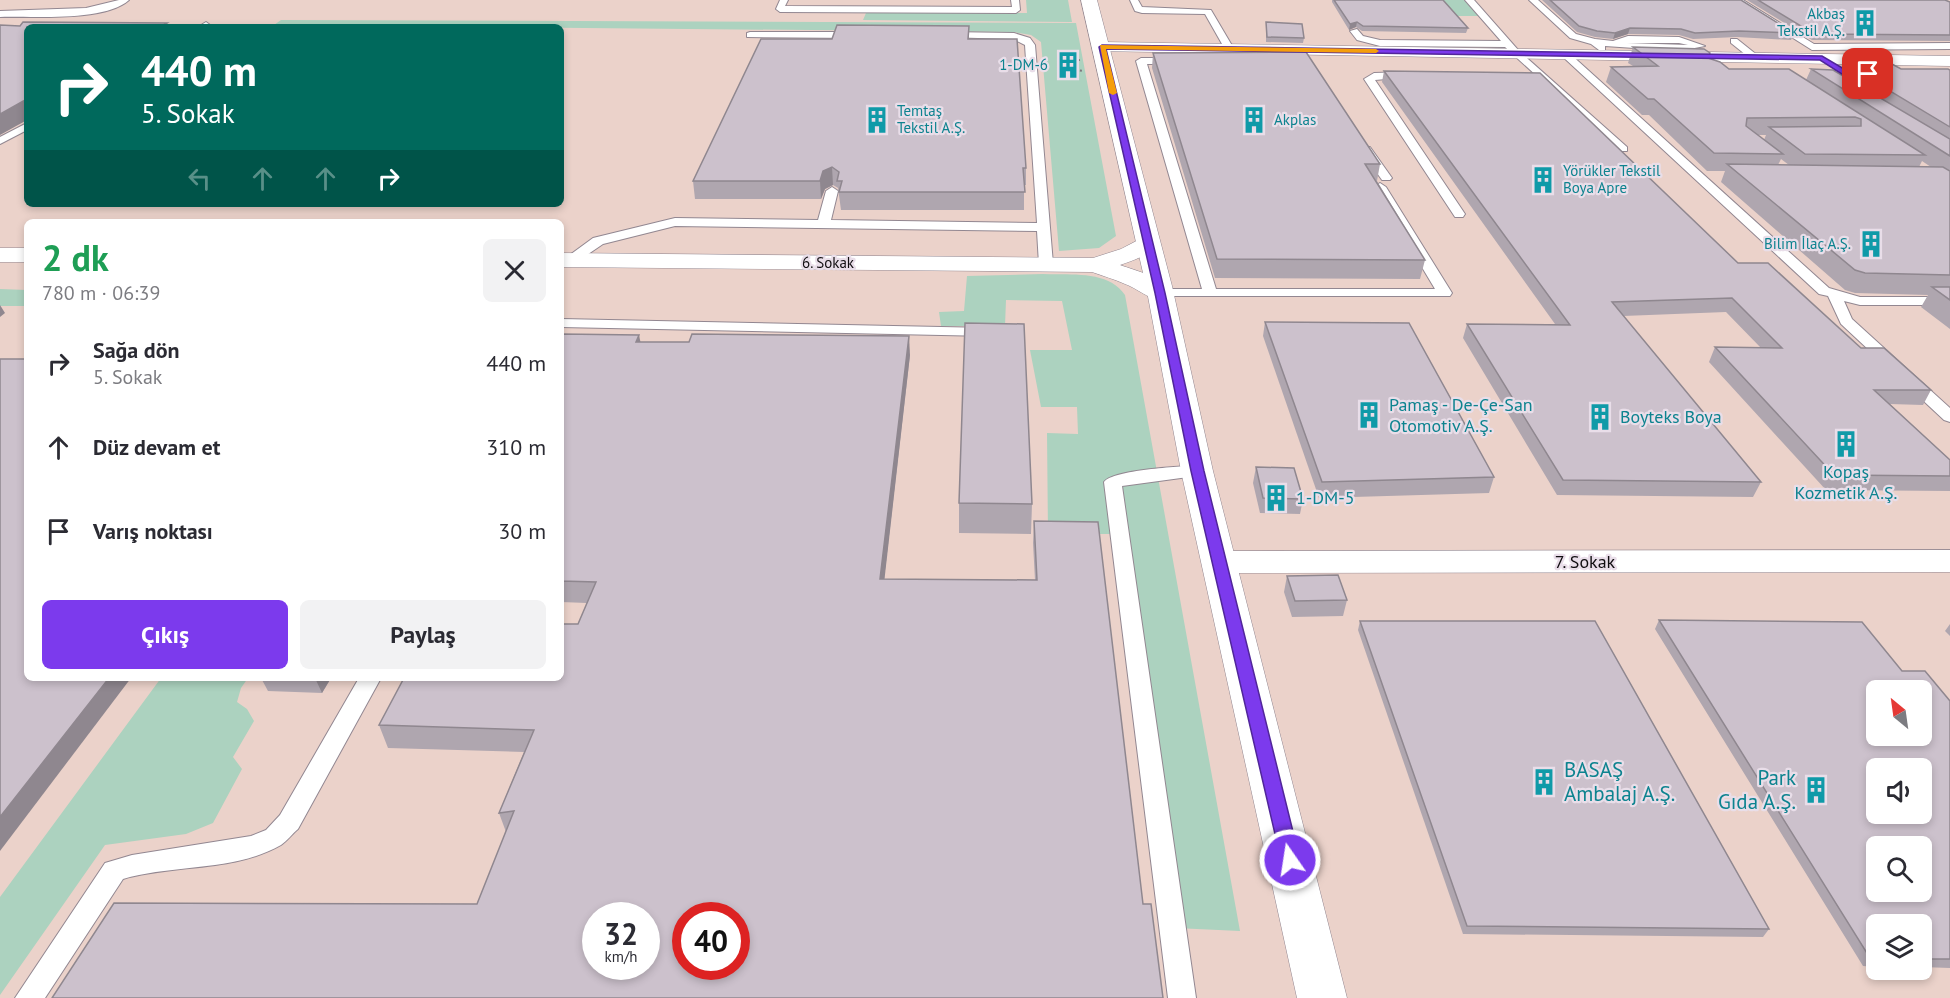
<!DOCTYPE html>
<html lang="tr">
<meta charset="utf-8">
<style>
body{margin:0;font-family:"PT Sans",sans-serif;background:#f2f2f3;color:#2b2b33;height:100vh;display:flex;flex-direction:column;font-size:22px;white-space:nowrap}
*{box-sizing:border-box;margin:0}
p{font-size:20px;color:#7c7c81}
.icon{flex:none;width:33px;height:33px;fill:none;stroke:currentColor;stroke-width:2;stroke-linecap:round;stroke-linejoin:round}
.map{position:relative;flex:1;overflow:hidden}
.sheet{position:absolute;left:24px;top:219px;width:540px;height:462px;display:flex;flex-direction:column;background:#fff;border-radius:9px;box-shadow:0 3px 9px #0003}
.sheet>*{flex:none}
.banner{position:absolute;left:24px;top:24px;width:540px;height:183px;border-radius:9px;box-shadow:0 3px 9px #0003;background:#00695c;color:#fff;overflow:hidden}
.needle{width:39px;rotate:331deg}
.buttons{position:absolute;left:1866px;top:680px;display:grid;gap:12px}
.buttons a{display:grid;place-items:center;width:66px;height:66px;border-radius:9px;background:#fff;box-shadow:0 3px 9px #0003;font-size:30px}
.speed{position:absolute;left:582px;top:902px;display:flex;gap:12px;font-size:30px;font-weight:700;text-align:center}
.speed>*{display:grid;place-content:center;width:78px;height:78px;border-radius:50%;background:#fff;box-shadow:0 3px 9px #0003;line-height:1}
.speed small{font-size:15px;font-weight:400}
.speed .limit{border:9px solid #d22;background:#fff;color:#111}
.pin{position:absolute;display:grid;place-items:center;width:51px;height:51px;color:#fff;margin:-26px;border-radius:12px;box-shadow:0 3px 9px #0006}
.me{position:absolute;width:66px;margin:-33px;rotate:347deg;stroke-linejoin:round;filter:drop-shadow(0 0 4px #0008)}
.turn{display:flex;align-items:center;gap:21px;height:126px;padding:0 18px;font-size:27px}
.turn .icon{width:78px;height:78px;stroke-width:2.5}
.turn b{display:block;font-size:42px;line-height:51px}
.lanes{display:flex;align-items:center;height:57px;padding:0 18px;background:#0003;justify-content:center;gap:30px;direction:ltr}
.lanes .off{opacity:.35}
.round{display:grid;place-items:center;flex:none;width:63px;height:63px;border-radius:9px;background:#f2f2f3}
.headline{display:flex;align-items:center;justify-content:space-between;height:102px;padding:0 18px}
h1{font-size:36px;font-weight:600;line-height:45px;color:#1e9e55}
.button{display:flex;gap:12px;margin-top:auto;padding:12px 18px}
.button a{flex:1;height:69px;border-radius:9px;background:#7c3aed;color:#fff;font-size:24px;font-weight:600;line-height:69px;text-align:center}
.button a+a{background:#f2f2f3;color:#2b2b33}
ul{padding:0;list-style:none}
li{display:flex;align-items:center;gap:18px;height:84px;padding:0 18px}
li div{flex:1}
li b{display:block;font-size:22px}
li em{font-style:normal}
.map>svg:first-child{display:block}
.industrial{fill:#ebd2ca;fill-rule:evenodd}
.green{fill:#acd2bf}
.lines{fill:none;stroke-linecap:round;stroke-linejoin:round}
.lane-casing{stroke:#928791;stroke-width:2}
.street-casing{stroke:#928791;stroke-width:1}
.secondary-casing{stroke:#928791;stroke-width:1}
.path{stroke:#7d767d;stroke-width:2;stroke-dasharray:2 2;stroke-linecap:butt}
.lane{fill:#fff;fill-rule:evenodd}
.street{fill:#fff;fill-rule:evenodd}
.secondary{fill:#fff;fill-rule:evenodd}
.wall{fill:#afa6af;fill-rule:evenodd}
.shaded-wall{fill:#8f878f}
.building{fill:#ccc1cc;stroke:#8f878f;stroke-width:1.5;fill-rule:evenodd}
.route{fill:#7c3aed;stroke:#51269a;stroke-width:1.5}
.slow{fill:#f59e0b}
.labels{text-anchor:middle;stroke-width:4.5;stroke-linejoin:round;paint-order:stroke}
.far-culture-label{font-size:15px;fill:#0d838f;stroke:#e9dee9;text-anchor:end}
.far-street-label{font-size:15px;fill:#100d10;stroke:#e9dee9}
.culture-label{font-size:18px;fill:#0d838f;stroke:#e9dee9;text-anchor:start}
.street-label{font-size:18px;fill:#100d10;stroke:#e9dee9}
.near-culture-label{font-size:21px;fill:#0d838f;stroke:#e9dee9;text-anchor:start}
</style>
<div class="map">
<svg width="1950" height="998" viewBox="0 0 1950 998">
<rect width="100%" height="100%" fill="#e9dee9"/>
<path class="industrial" d="M0,0H1950V998H0ZM27,27H561V204H27ZM27,222H561V678H27ZM1876,690H1922V735H1876ZM1876,768H1922V813H1876ZM1876,846H1922V891H1876ZM596,915H646V966H596ZM686,915H736V966H686ZM1876,924H1922V969H1876Z"/>
<g class="green">
<path d="M1026,0H1068L1072,22L863,20L866,13H1027Z"/>
<path d="M1414,0H1464L1479,16H1428Z"/>
<path d="M281,20L1076,23L1116,236L1099,248L1059,251L1041,42L1031,35L1013,32L274,25Z"/>
<path d="M1043,274C1069,275 1109,270 1125,295L1240,931L1175,928L1117,534H1048L1047,433L1078,434L1077,407H1041L1030,350H1072L1062,301L1006,300L1005,326H941L939,312L964,311L967,276Z"/>
<path d="M0,289L27,290V306H0Z"/>
<path d="M161,678H248L241,688L237,702L247,709L254,721L233,757L242,769L213,823L186,834L105,845L0,995V897Z"/>
</g>
<g class="lines">
<defs>
<g id="lane">
<path d="M119,0H129C105,22 32,16 0,17V11L86,8Z"/>
<path d="M780,0H788L785,6L1012,7L1011,0H1019L1020,10L1016,13L780,12L776,9Z"/>
<path d="M1130,0H1138L1142,7L1211,10L1234,49L1226,51L1205,14L1142,13L1135,11Z"/>
<path d="M1465,0H1474L1519,51L1627,147V151H1619L1505,47L1380,46L1357,40L1350,31L1357,29L1363,36L1380,40L1501,41Z"/>
<path d="M1529,0H1538L1576,34L1595,39L1613,41L1628,36L1679,37L1705,46L1679,51L1605,46V50H1599L1591,44L1570,38ZM1627,43H1679L1688,45Z"/>
<path d="M1733,0H1743L1814,44L1950,43V49L1812,50Z"/>
<path d="M206,22L210,25L209,27H198Z"/>
<path d="M750,32H858L862,35L858,38L747,37V33Z"/>
<path d="M946,32L1014,33L1030,38L1035,45L1053,264L1051,267H1041L1039,264L1037,231L675,226L603,244L575,263H565L563,260L593,238L675,218L818,220L826,191L832,187L838,191L831,220L1037,223L1025,45L1013,39L943,37V33Z"/>
<path d="M1731,39H1737L1757,55V59H1751L1731,43Z"/>
<path d="M1562,52H1568L1829,288L1860,297H1950V305H1860L1844,301L1852,319L1950,408V422L1944,420L1841,324L1828,296L1819,294L1562,56Z"/>
<path d="M1141,58H1178L1183,61L1178,64H1147L1216,289H1435L1374,187L1380,183L1386,187L1452,293L1450,296H1155L1153,293L1160,289H1202L1136,61Z"/>
<path d="M1819,71H1873L1878,74L1873,77L1816,76L1814,74Z"/>
<path d="M1407,72L1410,73V77L1375,80L1465,214L1463,217H1455L1364,79L1374,73Z"/>
<path d="M27,123V130L0,144V137Z"/>
<path d="M1362,147H1370L1392,178L1390,180H1382L1360,149Z"/>
<path d="M561,319L989,328L996,332L989,336L561,327Z"/>
<path d="M1197,466L1203,467L1206,471L1203,475L1122,486L1196,998H1168L1104,482C1113,470 1180,466 1197,466Z"/>
<path d="M359,678H381L298,829C292,834 287,841 281,845C234,872 174,864 123,879L45,998H15L105,863L132,855L251,836L266,830L280,815Z"/>
</g>
<g id="street">
<path d="M1102,42L1950,56V66L1096,51L1094,47Z"/>
<path d="M1148,235L1156,237L1160,242C1151,255 1134,260 1120,265C1137,271 1162,277 1173,293L1169,298C1151,303 1141,290 1125,284C1114,279 1103,276 1092,272L561,267V253L1093,258L1121,249Z"/>
<rect x="0" y="248" width="27" height="14"/>
<path d="M1950,550V572L1220,573L1208,570L1202,562L1208,554L1220,551Z"/>
</g>
<path id="secondary" d="M1081,0H1097L1172,286L1213,471L1347,998H1297L1181,471L1146,286Z"/>
</defs>
<use href="#lane" class="lane-casing"/>
<use href="#street" class="street-casing"/>
<use href="#secondary" class="secondary-casing"/>
<g class="path">
<path d="M1067,61L1080,60"/>
<path d="M1068,69L1083,71"/>
</g>
<use href="#lane" class="lane"/>
<use href="#street" class="street"/>
<use href="#secondary" class="secondary"/>
</g>
<g class="wall">
<path d="M1332,0H1443L1468,28L1466,33L1362,31L1356,27L1349,30L1332,2Z"/>
<path d="M1542,0H1741L1794,33L1791,40L1737,37L1693,39L1679,35L1628,34L1613,39L1595,37L1577,32Z"/>
<path d="M1747,0H1950H1945L1950,2V41L1812,40Z"/>
<path d="M1266,22L1304,38L1303,43L1266,42Z"/>
<path d="M969,26V39L1026,168V185H1024V210H841L838,188L833,185L825,189L821,199H695L693,181L832,39Z"/>
<path d="M1633,47L1709,58L1729,69L1806,80L1811,69L1847,78L1854,64L1901,69L1950,70V329L1921,307L1928,295L1855,293L1845,290L1721,182L1725,171H1707L1649,115H1642L1606,82L1611,67L1633,66L1628,63ZM1758,135H1766L1764,140ZM1781,159L1789,165H1778ZM1922,161L1931,167H1919Z"/>
<path d="M1153,53L1380,164L1377,181L1425,260L1420,279L1215,278L1152,68Z"/>
<path d="M1384,71L1738,263L1861,348L1931,390L1923,405L1890,404L1950,460V491L1826,490L1709,362L1715,347L1761,348L1726,312L1623,316L1761,482L1753,497L1557,495L1463,338L1467,324H1555L1382,82Z"/>
<path d="M1265,322L1494,477L1489,493L1319,498L1263,336Z"/>
<path d="M561,334L641,342L910,355L884,579L1035,580L1033,543L1034,521L1143,904H477L506,832L499,813L524,752L388,748L379,725L578,624L587,603L561,602Z"/>
<path d="M1256,467L1303,499L1300,514L1260,513L1253,483Z"/>
<path d="M959,503L1032,504L1031,534L959,533Z"/>
<path d="M1287,576L1347,600L1343,616L1292,617L1284,592Z"/>
<path d="M1659,620L1902,671L1950,701V968L1922,967V924H1876V967L1863,966L1655,629Z"/>
<path d="M1360,621L1769,929L1763,937L1463,934L1358,630Z"/>
<path d="M1950,624V636L1945,631Z"/>
<path d="M261,678H331L322,693L268,691Z"/>
</g>
<g class="shaded-wall">
<path d="M1357,22L1356,27L1349,30L1350,24Z"/>
<path d="M167,23L169,27H160Z"/>
<path d="M1630,28L1628,34L1613,39L1615,33Z"/>
<path d="M27,99V120L0,135V114Z"/>
<path d="M832,167L833,185L825,189L821,199L820,181L823,171Z"/>
<path d="M0,305L5,313L0,317Z"/>
<path d="M639,335L643,354L636,342Z"/>
<path d="M909,336L910,355L882,601L880,579Z"/>
<path d="M109,678H131L0,851V817Z"/>
<path d="M315,678H331L322,693Z"/>
</g>
<g class="building">
<path d="M1334,0H1443L1468,28L1363,26L1357,22L1350,24Z"/>
<path d="M1550,0H1741L1794,33L1739,31L1695,33L1681,29L1630,28L1615,33L1597,31L1579,26Z"/>
<path d="M1758,0H1945L1950,2V35L1814,34Z"/>
<path d="M23,22L167,23L160,27H27V99L0,114V25L20,26Z"/>
<path d="M1266,22L1302,24L1304,38L1267,37Z"/>
<path d="M837,25L969,26L968,39H1017L1026,168H1023L1025,192H839L842,181H837L839,172L832,167L823,171L820,181H693L761,39H832Z"/>
<path d="M1633,47L1704,49L1710,53L1708,58L1720,62L1729,69H1789L1925,155L1805,154L1769,127L1861,126V119L1855,117L1747,118L1746,126L1783,154L1714,153L1654,99H1648L1611,67L1658,66Z"/>
<path d="M1306,52L1380,164H1365L1425,260L1217,259L1153,53Z"/>
<path d="M1854,64H1892L1901,69H1948L1950,70V127L1855,70H1863Z"/>
<path d="M1811,69L1833,70L1950,139V156Z"/>
<path d="M1384,71L1540,73L1738,263H1768L1861,348H1884L1931,390H1874L1950,460V476L1834,475L1715,347L1782,348L1732,298L1612,302L1761,482L1563,480L1467,324L1570,325Z"/>
<path d="M1727,164L1943,167L1950,171V275L1865,273L1855,270Z"/>
<path d="M1932,287H1950V300Z"/>
<path d="M1265,322L1409,323L1494,477L1322,482Z"/>
<path d="M965,323L1024,324L1032,504L959,503Z"/>
<path d="M561,334L639,335L636,342H689L692,334L909,336L880,579L1037,580L1034,521L1098,522L1143,904H1151L1163,998H52L114,903L477,904L514,811L499,813L534,730L379,725L404,678H561V624H578L596,582L561,581ZM596,915H646V966H596ZM686,915H736V966H686Z"/>
<path d="M0,359H27V678H109L0,817Z"/>
<path d="M1256,467L1294,468L1303,499L1263,498Z"/>
<path d="M1338,575L1347,600L1295,601L1287,576Z"/>
<path d="M1659,620L1862,622L1902,671H1925L1950,701V959H1922V924H1876V958H1870ZM1876,690H1922V735H1876ZM1876,768H1922V813H1876ZM1876,846H1922V891H1876Z"/>
<path d="M1360,621H1595L1769,929L1467,926Z"/>
</g>
<path class="route" d="M1102,45L1822,56L1849,72L1872,74L1845,76L1820,60L1106,49L1165,293L1204,471L1300,860L1297,866L1290,868L1283,866L1281,860L1191,471L1155,293L1099,47Z"/>
<path class="slow" d="M1100,45L1376,49L1379,51L1376,53L1106,49L1117,93L1113,95L1109,93Z"/>
<defs>
<symbol id="building-bare" viewBox="-9 -9 18 18"><path d="M-4-6H4V6H1V3H-1V6H-4ZM-2.5-4.3h1.7v1.8h-1.7ZM.8-4.3h1.7v1.8H.8ZM-2.5-1h1.7V.8h-1.7ZM.8-1h1.7V.8H.8Z" fill="#0f9aa8" stroke="#e9dee9" stroke-width="2.5" paint-order="stroke"/></symbol>
</defs>
<g fill-rule="evenodd">
<use href="#building-bare" x="1846" y="4" width="38" height="38"/>
<use href="#building-bare" x="1049" y="46" width="38" height="38"/>
<use href="#building-bare" x="858" y="101" width="38" height="38"/>
<use href="#building-bare" x="1235" y="101" width="38" height="38"/>
<use href="#building-bare" x="1524" y="161" width="38" height="38"/>
<use href="#building-bare" x="1852" y="225" width="38" height="38"/>
<use href="#building-bare" x="1350" y="396" width="38" height="38"/>
<use href="#building-bare" x="1581" y="398" width="38" height="38"/>
<use href="#building-bare" x="1827" y="425" width="38" height="38"/>
<use href="#building-bare" x="1257" y="479" width="38" height="38"/>
<use href="#building-bare" x="1525" y="763" width="38" height="38"/>
<use href="#building-bare" x="1797" y="771" width="38" height="38"/>
</g>
<g class="labels">
<g class="far-culture-label">
<text x="1845" y="19">Akbaş<tspan x="1845" dy="17">Tekstil A.Ş.</tspan></text>
<text x="1048" y="70">1-DM-6</text>
<text x="897" y="116" text-anchor="start">Temtaş<tspan x="897" dy="17">Tekstil A.Ş.</tspan></text>
<text x="1274" y="125" text-anchor="start">Akplas</text>
<text x="1563" y="176" text-anchor="start">Yörükler Tekstil<tspan x="1563" dy="17">Boya Apre</tspan></text>
<text x="1851" y="249">Bilim İlaç A.Ş.</text>
</g>
<g class="far-street-label">
<text x="828" y="268">6. Sokak</text>
</g>
<g class="culture-label">
<text x="1389" y="411">Pamaş - De-Çe-San<tspan x="1389" dy="21">Otomotiv A.Ş.</tspan></text>
<text x="1620" y="423">Boyteks Boya</text>
<text x="1846" y="478" text-anchor="middle">Kopaş<tspan x="1846" dy="21">Kozmetik A.Ş.</tspan></text>
<text x="1296" y="504">1-DM-5</text>
</g>
<g class="street-label">
<text x="1585" y="568">7. Sokak</text>
</g>
<g class="near-culture-label">
<text x="1564" y="777">BASAŞ<tspan x="1564" dy="24">Ambalaj A.Ş.</tspan></text>
<text x="1796" y="785" text-anchor="end">Park<tspan x="1796" dy="24">Gıda A.Ş.</tspan></text>
</g>
</g>
</svg>
<div class="buttons">
<a><svg class="needle" viewBox="-14 -14 28 28"><path d="M0-13l5 13h-10z" fill="#e53935"/><path d="M0 13l5-13h-10z" fill="#7c7c81"/></svg></a>
<a><svg class="icon" aria-label="sound" viewBox="0 0 24 24"><path d="M4 9h4l5-4v14l-5-4H4zM17 9q2 3 0 6"/></svg></a>
<a><svg class="icon" aria-label="search" viewBox="0 0 24 24"><circle cx="10" cy="10" r="6"/><path d="M15 15l6 6"/></svg></a>
<a><svg class="icon" aria-label="layers" viewBox="0 0 24 24"><path d="M12 4l9 5-9 5-9-5zM3 14l9 5 9-5"/></svg></a>
</div>
<div class="speed"><div>32<small>km/h</small></div><div class="limit">40</div></div>
<div class="pin" style="left:1868px;top:74px;background:#d93025"><svg class="icon" aria-label="arrive" viewBox="0 0 24 24"><path d="M6 21V4h12l-3 4 3 4H6"/></svg></div>
<svg class="me" style="left:1290px;top:860px" viewBox="-20 -20 40 40"><circle r="17" fill="#7c3aed" stroke="#fff" stroke-width="3"/><path d="M0-11L8 9 0 5-8 9z" fill="#fff"/></svg>
<div class="banner">
<div class="turn"><svg class="icon" aria-label="right" viewBox="0 0 24 24"><path d="M7 20v-9h11M14 6l5 5-5 5"/></svg><div><b>440 m</b>5. Sokak</div></div>
<div class="lanes"><svg class="icon off" aria-label="left" viewBox="0 0 24 24"><path d="M17 20v-9H6M10 6l-5 5 5 5"/></svg><svg class="icon off" aria-label="ahead" viewBox="0 0 24 24"><path d="M12 20V5M6 11l6-6 6 6"/></svg><svg class="icon off" aria-label="ahead" viewBox="0 0 24 24"><path d="M12 20V5M6 11l6-6 6 6"/></svg><svg class="icon" aria-label="right" viewBox="0 0 24 24"><path d="M7 20v-9h11M14 6l5 5-5 5"/></svg></div>
</div>
<section class="sheet">
<div class="headline"><div><h1>2 dk</h1><p>780 m · 06:39</p></div><a class="round"><svg class="icon" aria-label="close" viewBox="0 0 24 24"><path d="M6 6l12 12M18 6L6 18"/></svg></a></div>
<ul>
<li><svg class="icon" aria-label="right" viewBox="0 0 24 24"><path d="M7 20v-9h11M14 6l5 5-5 5"/></svg><div><b>Sağa dön</b><p>5. Sokak</p></div><em>440 m</em></li>
<li><svg class="icon" aria-label="ahead" viewBox="0 0 24 24"><path d="M12 20V5M6 11l6-6 6 6"/></svg><div><b>Düz devam et</b></div><em>310 m</em></li>
<li><svg class="icon" aria-label="arrive" viewBox="0 0 24 24"><path d="M6 21V4h12l-3 4 3 4H6"/></svg><div><b>Varış noktası</b></div><em>30 m</em></li>
</ul>
<div class="button"><a>Çıkış</a><a>Paylaş</a></div>
</section>
</div>
